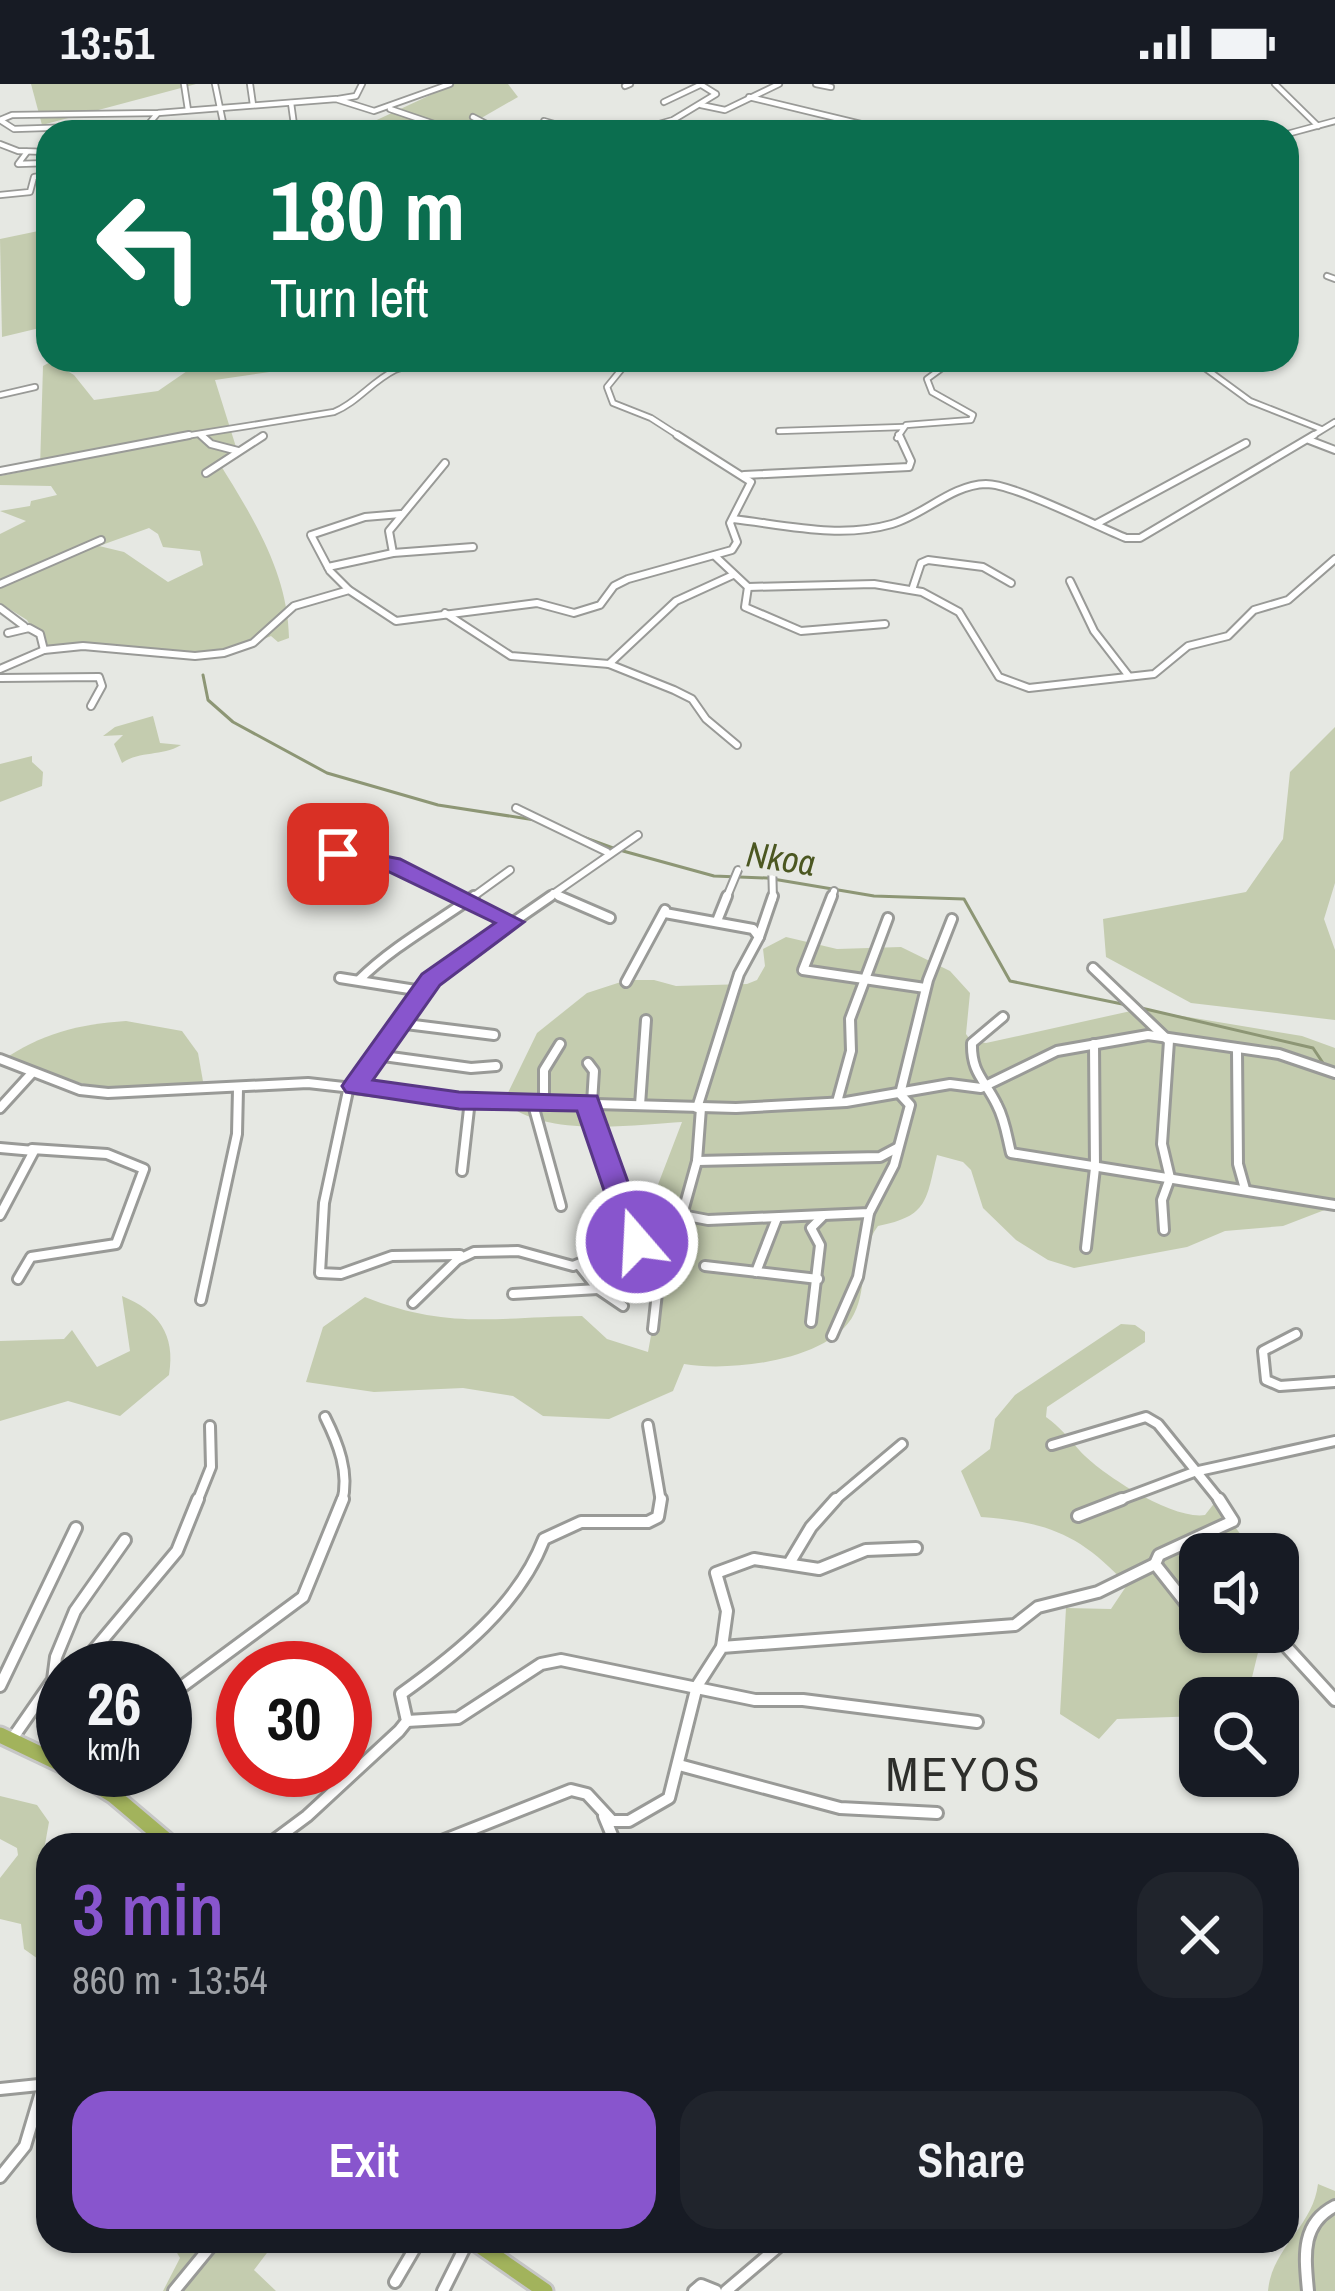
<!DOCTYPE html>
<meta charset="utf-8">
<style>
body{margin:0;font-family:"Archivo Narrow",sans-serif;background:#20242c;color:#f1f3f6;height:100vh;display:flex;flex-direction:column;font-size:45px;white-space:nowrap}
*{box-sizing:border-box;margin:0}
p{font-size:39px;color:#9ea1a6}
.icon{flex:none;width:66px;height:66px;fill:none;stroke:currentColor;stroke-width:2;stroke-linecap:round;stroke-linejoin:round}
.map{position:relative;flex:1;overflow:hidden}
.sheet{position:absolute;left:36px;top:1749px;width:1263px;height:420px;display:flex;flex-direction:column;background:#171b24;border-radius:36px;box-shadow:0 3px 9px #0004}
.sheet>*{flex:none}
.guide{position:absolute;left:36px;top:36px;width:1263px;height:252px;border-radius:36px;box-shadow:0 3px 9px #0004;background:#0b6e4f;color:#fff;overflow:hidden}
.buttons{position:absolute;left:1179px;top:1449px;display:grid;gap:24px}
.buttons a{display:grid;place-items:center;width:120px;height:120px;border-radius:24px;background:#171b24;box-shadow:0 3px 9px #0004;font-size:60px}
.speed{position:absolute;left:36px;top:1557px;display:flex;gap:24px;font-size:60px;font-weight:700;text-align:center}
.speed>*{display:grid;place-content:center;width:156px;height:156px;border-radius:50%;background:#171b24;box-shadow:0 3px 9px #0004;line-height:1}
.speed small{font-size:30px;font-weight:400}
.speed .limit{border:18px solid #d22;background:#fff;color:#111}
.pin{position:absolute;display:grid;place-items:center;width:102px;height:102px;color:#fff;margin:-51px;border-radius:24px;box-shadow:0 6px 18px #0006}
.me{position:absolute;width:132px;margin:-66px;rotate:341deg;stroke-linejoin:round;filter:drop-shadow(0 0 9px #0008)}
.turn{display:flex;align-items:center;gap:42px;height:252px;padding:0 36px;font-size:54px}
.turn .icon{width:156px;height:156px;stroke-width:2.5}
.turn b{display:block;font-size:84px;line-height:102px}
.round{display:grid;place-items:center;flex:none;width:126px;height:126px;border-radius:36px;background:#20242c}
.summary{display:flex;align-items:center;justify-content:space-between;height:204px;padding:0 36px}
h1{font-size:72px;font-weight:600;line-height:90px;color:#8855cd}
.action{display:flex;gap:24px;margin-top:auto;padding:24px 36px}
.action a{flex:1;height:138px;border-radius:36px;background:#8855cd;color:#fff;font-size:48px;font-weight:600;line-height:138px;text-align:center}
.action a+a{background:#20242c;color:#f1f3f6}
.status{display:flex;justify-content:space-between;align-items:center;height:84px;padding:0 60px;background:#171b24;direction:ltr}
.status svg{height:33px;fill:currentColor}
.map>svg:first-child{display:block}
.green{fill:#c4ccaf;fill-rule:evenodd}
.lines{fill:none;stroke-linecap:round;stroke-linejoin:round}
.stream{stroke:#8d9675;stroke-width:3}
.minor-far3-casing{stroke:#999a97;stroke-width:8}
.minor-far2-casing{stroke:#999a97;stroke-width:10}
.minor-far1-casing{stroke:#999a97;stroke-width:14}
.minor-casing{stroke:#999a97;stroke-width:16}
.trunk-casing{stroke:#c6c6c6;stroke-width:21}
.minor-far3{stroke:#fff;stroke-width:4.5}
.minor-far2{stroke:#fff;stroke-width:6}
.minor-far1{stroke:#fff;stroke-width:8}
.minor{stroke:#fff;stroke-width:10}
.trunk{stroke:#a2b35c;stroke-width:15}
.route{fill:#8855cd;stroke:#583785;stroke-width:3}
.labels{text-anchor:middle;stroke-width:12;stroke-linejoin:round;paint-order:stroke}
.water-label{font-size:36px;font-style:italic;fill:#4b5721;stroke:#e6e8e3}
.near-quarter-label{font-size:48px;letter-spacing:3px;fill:#2d2e2b;stroke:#e6e8e3}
</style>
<div class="status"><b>13:51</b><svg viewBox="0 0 49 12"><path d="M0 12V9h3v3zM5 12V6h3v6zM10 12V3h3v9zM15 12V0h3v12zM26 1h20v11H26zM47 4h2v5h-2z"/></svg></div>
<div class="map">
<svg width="1335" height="2207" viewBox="0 0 1335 2207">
<rect width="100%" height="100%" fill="#e6e8e3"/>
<g class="green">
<path d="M31,0H196L42,41Z"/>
<path d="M454,0H508L518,13L457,48H351Z"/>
<path d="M48,145V242L2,253L0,155Z"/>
<path d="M54,276H60L59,282L74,291L94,316L158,307L190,285L275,276H351L215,296L236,363L218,377C252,432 288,488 289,554L278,558L271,552L227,570L137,563L44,567L27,536L0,519V450L26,437L0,427L30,422L31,417L57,411L51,402L0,401V392L40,384L43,282ZM149,444L158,450L163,463L200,467L203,481L168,498L124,468L99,462Z"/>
<path d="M153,632L160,659L181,661C161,673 141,666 122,679L114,660L123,651L103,652L115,643Z"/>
<path d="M1335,643V799L1324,835L1335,866V936L1191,919L1106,873L1103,835L1246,808L1283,755L1290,688Z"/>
<path d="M32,672V678L43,688L42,702L0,718V680Z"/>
<path d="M786,853L837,865L901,863L950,887L970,909L966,950L971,957L986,959L1140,925L1302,952L1335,964V1122L1283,1142L1225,1147L1187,1163L1074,1184L1048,1176L1016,1156L983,1124L971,1086L963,1078L937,1071C926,1116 929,1132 878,1142C857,1170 869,1200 854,1230C831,1277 730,1288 684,1280L673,1307L609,1335L543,1332L513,1312L463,1304L374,1308L306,1298L323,1243L365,1213C448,1246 496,1233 582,1232L607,1255L648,1268L654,1235L647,1192L658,1150L672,1123L659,1120L654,1111L682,1038C635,1041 541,1054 504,1017L537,949L587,909L627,896H654L676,902L747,900L757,896L765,882L763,865Z"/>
<path d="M126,937L182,947L198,969L204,1003L110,1007L1,977C41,950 78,940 126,937Z"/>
<path d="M122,1212C158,1227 176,1250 169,1291L120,1332L68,1317L0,1337V1257L64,1255L72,1246L97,1283L130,1267Z"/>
<path d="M1121,1240L1135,1241L1145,1248V1258L1047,1323L1046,1333C1061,1344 1068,1353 1080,1367C1102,1391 1173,1436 1205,1431L1216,1417L1255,1470H1200V1548H1263L1247,1614H1200V1632L1117,1635L1099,1655L1060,1630L1066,1524L1111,1525L1127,1501C1081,1451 1048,1438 981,1433L961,1387L990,1365L995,1335L1015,1311Z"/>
<path d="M0,1712L37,1721L49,1738L42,1777L48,1785V1882L24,1865L21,1840L0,1835V1794L18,1771L17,1764L0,1755Z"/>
<path d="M1318,2100L1335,2107V2207H1268C1272,2163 1313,2143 1318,2100Z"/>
<path d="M170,2157H276L254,2186L276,2207H163L180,2174Z"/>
</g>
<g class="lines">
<g class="stream">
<path d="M203,591L208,616L233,638L327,689L438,721L535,736"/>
<path d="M551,738L574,749"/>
<path d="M583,753L613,764"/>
<path d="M623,767L714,792L767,794L874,812L964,815L1010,897L1127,921"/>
<path d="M1137,923L1313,964L1327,985"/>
</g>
<defs>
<g id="minor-far3">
<path d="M184,0L188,26"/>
<path d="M215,0L225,48"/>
<path d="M250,0L253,21"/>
<path d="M816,0L831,3"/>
<path d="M1275,0L1318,42"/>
<path d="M625,2L630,0"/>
<path d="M749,13L865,41"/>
<path d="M338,15L356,12L362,0"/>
<path d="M664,18L700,1"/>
<path d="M291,19L295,48"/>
<path d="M701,21L725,26L779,0"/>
<path d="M390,25L458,48"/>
<path d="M473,33L500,47L520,48"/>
<path d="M0,36L12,31L158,29L336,15L374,27L450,0"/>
<path d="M0,36L14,45L76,43L84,48"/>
<path d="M544,37L582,48"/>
<path d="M81,43L147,42L157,30"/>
<path d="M661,48L652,42L673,36L716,10L700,0"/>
<path d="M1287,50L1335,37"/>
<path d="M0,60L18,67L48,68"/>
<path d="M27,68L18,80L48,79"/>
<path d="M0,111L30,108L34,93L48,91"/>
<path d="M1327,192L1335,195"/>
<path d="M629,276L607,303L613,319L651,334L682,354"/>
<path d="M1194,276L1250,317L1321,345"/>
<path d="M0,311L35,303"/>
<path d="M779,347L903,343"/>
<path d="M173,354L334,328C358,318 371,298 395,286C415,276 533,277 564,276"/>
<path d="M897,354L906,341L971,336L973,331L932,308L927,295L953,276"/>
<path d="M1309,354L1335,338"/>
</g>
<g id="minor-far2">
<path d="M201,351L211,360L238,367"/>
<path d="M1309,356L1335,366"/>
<path d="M0,387L189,351"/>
<path d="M206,389L263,352"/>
<path d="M744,391L909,383L911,377L899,351"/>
<path d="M733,435C785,441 840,455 892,440C924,431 951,401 986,400C1014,400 1096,442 1126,454H1140L1314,351"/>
<path d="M1096,440L1246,359"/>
<path d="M393,469L389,447L445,379"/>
<path d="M715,472L748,503L745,523L801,547L885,540"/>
<path d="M328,483L393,469L473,463"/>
<path d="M1070,497L1094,547L1128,591"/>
<path d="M0,500L101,456"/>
<path d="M748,503L874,500L922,508L959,528L999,593L1029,604L1154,590L1188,562L1228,552L1254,526L1288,516L1335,475"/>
<path d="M913,503L921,479L928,476L983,483L1011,499"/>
<path d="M348,505L330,487L311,451L365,433L401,430"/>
<path d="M0,524L24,542"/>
<path d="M445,529L511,572L609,580L674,606L692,615L706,635L737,661"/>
<path d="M8,549L29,544L40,550L44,566"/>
<path d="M609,580L676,517L733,491"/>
<path d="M0,585L44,566L83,562L195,572L224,569L253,559L294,522L349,506L396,537L537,519L574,529L600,521L614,502L628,495L732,466L737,458L730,439L751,398L677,351"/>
<path d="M0,594L99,593L102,602L91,622"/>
<path d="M516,724L607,768"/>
<path d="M338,770L392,780L463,815"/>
<path d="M772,776L773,815"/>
<path d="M553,809L566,815"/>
<path d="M470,815L510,786"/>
<path d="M546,815L638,751"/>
<path d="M726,815L738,786"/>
<path d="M831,815L834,807"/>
</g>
<g id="minor-far1">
<path d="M456,812L512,839"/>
<path d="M559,812L610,834"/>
<path d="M832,812L803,886L925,904"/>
<path d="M665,829L753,845L759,853L739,890L697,1024"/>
<path d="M717,837L727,812"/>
<path d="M759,853L773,812"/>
<path d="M1093,884L1169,957L1162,1060L1170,1094L1162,1116L1164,1146"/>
<path d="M340,894L422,907"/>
<path d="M359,896C392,863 436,839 474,812"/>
<path d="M626,898L665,826"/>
<path d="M1003,933L972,959C971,989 985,996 997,1021C1005,1036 1007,1053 1011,1069L1335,1121"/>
<path d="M398,939L494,951"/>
<path d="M1237,967L1238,1080L1245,1105"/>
<path d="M376,971L471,984L496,982"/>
<path d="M0,975L80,1006L108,1009L308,999L459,1016L736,1024L846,1018L950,1000L981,1004L1057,967L1148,951L1279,970L1335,989"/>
<path d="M588,979L594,987L592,1019"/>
<path d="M356,1001L431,895L551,812"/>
<path d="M349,1002L324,1119L320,1189L341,1190L392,1172L460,1171"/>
<path d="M544,1016V986L560,960"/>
<path d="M532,1017L561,1122"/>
<path d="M837,1018L851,967L850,935L888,834"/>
<path d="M640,1021L646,936"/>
<path d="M0,1024L32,989"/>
<path d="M701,1024L697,1077L682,1131L708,1136L869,1129L894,1081L910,1021L900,1010L928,896L952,835"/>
<path d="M0,1064L34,1067L0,1131"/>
<path d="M697,1077L880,1073L897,1064"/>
<path d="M462,1087L470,1016"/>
<path d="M637,1158L661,1173L653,1245"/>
<path d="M1086,1164L1095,1084L1094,960"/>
<path d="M579,1181L598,1205L623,1222"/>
<path d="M705,1182L818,1195"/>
<path d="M756,1188L777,1134"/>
<path d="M18,1195L31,1173L116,1160L144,1085L107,1070L32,1065"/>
<path d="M513,1210L598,1205"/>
<path d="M201,1216L237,1050L238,1005"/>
<path d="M413,1219L457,1176L474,1168L518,1167L573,1182L641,1155L624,1124L588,1020"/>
<path d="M811,1238L820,1161L811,1144L822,1133"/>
<path d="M1296,1250L1263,1267L1266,1296L1280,1302L1335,1298"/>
<path d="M832,1252L858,1193L869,1129"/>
<path d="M325,1333C338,1359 350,1389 342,1418"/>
<path d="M648,1341L661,1418"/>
<path d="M1052,1361L1146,1333L1158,1340L1221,1418"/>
<path d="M197,1418L211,1383L210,1342"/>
<path d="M833,1418L902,1360"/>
<path d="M1114,1418L1194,1388L1335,1357"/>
</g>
<g id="minor">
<path d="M1078,1432L1122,1415"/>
<path d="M790,1478L811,1443L836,1415"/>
<path d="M1200,1537L1155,1480L1159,1471L1233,1437L1219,1415"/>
<path d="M1273,1548L1335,1616"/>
<path d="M722,1563L727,1527L716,1489L754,1475L819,1485L866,1466L916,1464"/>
<path d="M79,1584L177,1467L198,1415"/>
<path d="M0,1602L76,1444"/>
<path d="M165,1615L303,1513L343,1415"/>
<path d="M407,1637L458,1634L541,1580L561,1576L755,1616H803L977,1638"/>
<path d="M12,1655L53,1596L56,1573L75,1527L125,1456"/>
<path d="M679,1681L840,1724L937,1729"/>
<path d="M604,1732L616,1761"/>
<path d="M268,1761L307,1732L399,1647L407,1637L401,1610C457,1570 519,1521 544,1455L581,1438H648L658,1433L661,1415"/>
<path d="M432,1761L571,1706L587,1710L612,1737H629L669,1714L697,1602L722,1563L1015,1541L1038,1523L1098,1508L1155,1480"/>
<path d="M0,2005L39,2001"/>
<path d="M0,2093L25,2062L48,1985"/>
<path d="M395,2198L419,2157"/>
<path d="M174,2207L215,2157"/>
<path d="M443,2207L468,2157"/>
<path d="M694,2207L701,2201L716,2207"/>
<path d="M726,2207L785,2157"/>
<path d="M1308,2207C1305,2173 1300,2140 1335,2122"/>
</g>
<g id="trunk">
<path d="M0,1651L63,1681"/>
<path d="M73,1686L114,1712L172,1761"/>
<path d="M473,2157L545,2207"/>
</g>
</defs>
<use href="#minor-far3" class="minor-far3-casing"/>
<use href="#minor-far2" class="minor-far2-casing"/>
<use href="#minor-far1" class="minor-far1-casing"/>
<use href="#minor" class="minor-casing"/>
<use href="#trunk" class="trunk-casing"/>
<use href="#minor-far3" class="minor-far3"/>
<use href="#minor-far2" class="minor-far2"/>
<use href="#minor-far1" class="minor-far1"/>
<use href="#minor" class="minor"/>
<use href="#trunk" class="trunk"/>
</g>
<path class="route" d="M338,763L400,775L524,838L440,901L373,996L459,1008L597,1012L637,1123L655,1151L647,1165H627L623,1158L627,1151L610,1124L577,1027L459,1025L346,1008L342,1002L346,996L422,890L495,839L385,786L330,775L327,770Z"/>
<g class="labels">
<g class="water-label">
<text transform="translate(781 774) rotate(8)" y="13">Nkoa</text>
</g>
<g class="near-quarter-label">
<text x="964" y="1707">MEYOS</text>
</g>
</g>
</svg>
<div class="buttons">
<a><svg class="icon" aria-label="sound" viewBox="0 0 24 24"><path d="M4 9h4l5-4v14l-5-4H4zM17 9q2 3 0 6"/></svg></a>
<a><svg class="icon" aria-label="search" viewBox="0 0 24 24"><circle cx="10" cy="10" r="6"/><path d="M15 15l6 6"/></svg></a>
</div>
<div class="speed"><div>26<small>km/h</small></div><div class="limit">30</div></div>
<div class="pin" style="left:338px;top:770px;background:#d93025"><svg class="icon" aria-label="arrive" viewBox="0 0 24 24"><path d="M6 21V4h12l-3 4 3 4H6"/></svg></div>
<svg class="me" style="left:637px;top:1158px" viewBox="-20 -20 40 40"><circle r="17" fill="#8855cd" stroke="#fff" stroke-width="3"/><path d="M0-11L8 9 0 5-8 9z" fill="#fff"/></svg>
<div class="guide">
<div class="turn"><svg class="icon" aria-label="left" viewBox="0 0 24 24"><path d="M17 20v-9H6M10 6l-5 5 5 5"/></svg><div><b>180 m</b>Turn left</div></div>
</div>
<section class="sheet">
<div class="summary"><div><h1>3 min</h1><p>860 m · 13:54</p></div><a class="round"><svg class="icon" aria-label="close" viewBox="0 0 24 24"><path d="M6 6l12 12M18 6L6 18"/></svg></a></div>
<div class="action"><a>Exit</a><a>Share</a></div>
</section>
</div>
